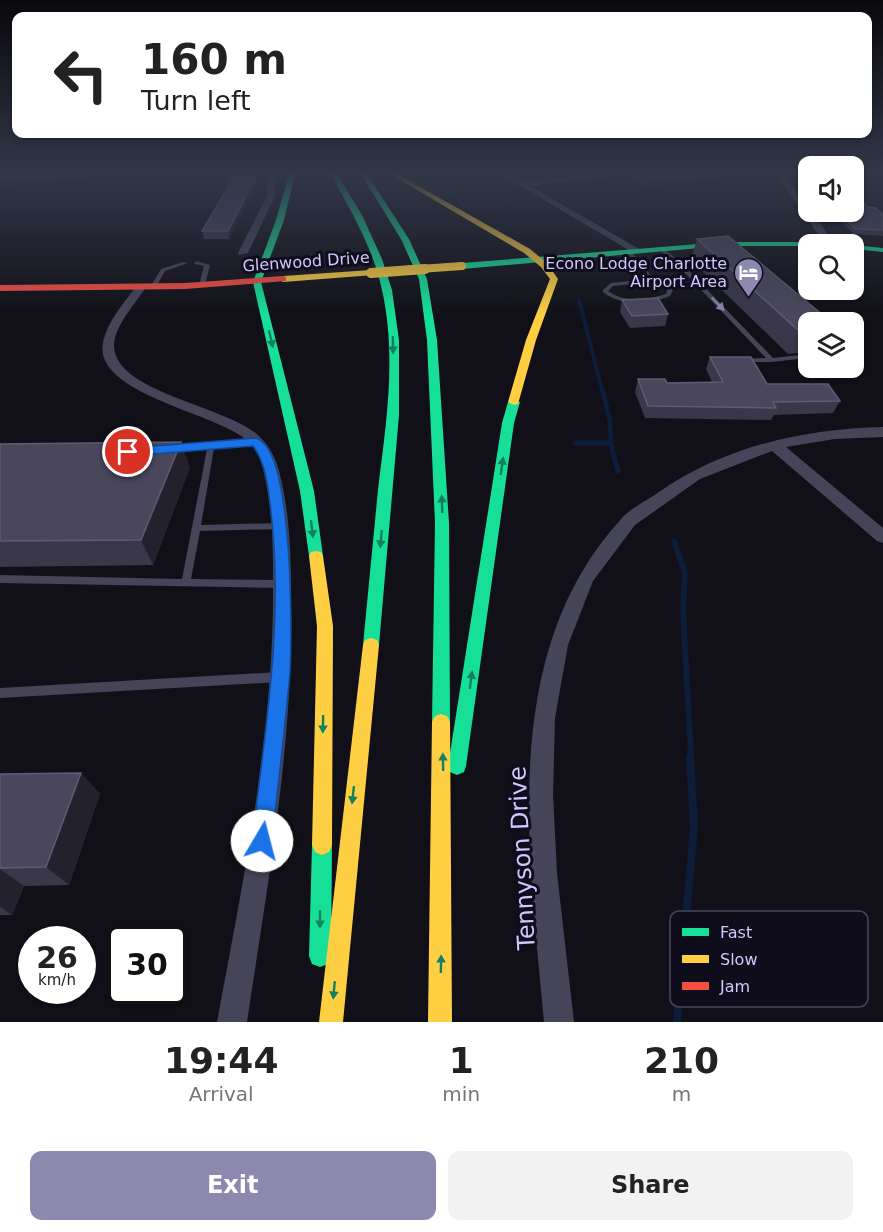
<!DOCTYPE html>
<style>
body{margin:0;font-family:"DejaVu Sans",sans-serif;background:#f2f2f2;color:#222;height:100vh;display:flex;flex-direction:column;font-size:22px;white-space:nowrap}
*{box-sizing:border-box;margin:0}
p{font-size:20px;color:#767676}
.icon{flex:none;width:33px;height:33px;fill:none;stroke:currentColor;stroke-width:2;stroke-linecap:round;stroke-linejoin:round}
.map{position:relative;height:1022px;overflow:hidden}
.details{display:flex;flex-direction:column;background:#fff;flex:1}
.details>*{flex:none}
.top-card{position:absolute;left:12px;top:12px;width:860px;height:126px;border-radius:12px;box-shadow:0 2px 4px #0004;background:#fff;color:#222;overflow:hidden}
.tools{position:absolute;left:798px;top:156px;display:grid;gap:12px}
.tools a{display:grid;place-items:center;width:66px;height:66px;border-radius:12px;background:#fff;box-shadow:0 2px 4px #0004;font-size:30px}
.speed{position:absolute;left:18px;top:926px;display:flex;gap:12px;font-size:30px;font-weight:700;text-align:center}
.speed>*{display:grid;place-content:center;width:78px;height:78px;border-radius:50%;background:#fff;box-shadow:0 2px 4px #0004;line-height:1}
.speed small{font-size:15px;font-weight:400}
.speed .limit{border:3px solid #111;border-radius:9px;background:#fff;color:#111}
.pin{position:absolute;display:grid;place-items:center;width:51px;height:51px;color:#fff;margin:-26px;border:3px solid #fff;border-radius:50%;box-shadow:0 2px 6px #0007}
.me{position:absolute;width:66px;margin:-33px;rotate:8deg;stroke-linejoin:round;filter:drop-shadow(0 0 4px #0008)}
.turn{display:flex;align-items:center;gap:21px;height:126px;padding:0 30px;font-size:27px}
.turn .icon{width:78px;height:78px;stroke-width:2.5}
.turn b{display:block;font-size:42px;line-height:51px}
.eta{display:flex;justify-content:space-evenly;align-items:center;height:102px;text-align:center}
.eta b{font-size:36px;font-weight:600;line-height:42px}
.button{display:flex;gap:12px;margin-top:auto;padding:12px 30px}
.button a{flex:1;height:69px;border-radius:12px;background:#8c88ae;color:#fff;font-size:24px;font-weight:600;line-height:69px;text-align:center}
.button a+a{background:#f2f2f2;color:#222}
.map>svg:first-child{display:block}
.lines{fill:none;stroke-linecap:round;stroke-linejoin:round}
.stream-far4{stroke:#0c1c39;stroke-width:3}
.stream-far3{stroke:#0c1c39;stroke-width:4}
.stream-far2{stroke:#0c1c39;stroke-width:5}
.stream-far1{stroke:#0c1c39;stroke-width:6}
.stream{stroke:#0c1c39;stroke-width:8}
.lane{fill:#454459;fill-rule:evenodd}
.street{fill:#454459;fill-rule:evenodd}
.fast{fill:#16e098;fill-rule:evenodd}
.slow{fill:#ffcf43;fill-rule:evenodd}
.jam{fill:#f24e42;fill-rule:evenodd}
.slow-bridge-far1{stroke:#ffcf43;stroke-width:8}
.slow-bridge{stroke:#ffcf43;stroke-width:10}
.wall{fill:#3a374a}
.shaded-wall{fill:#23212e}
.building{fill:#4a475d;stroke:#5f5b76;stroke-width:1.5}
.oneway{fill:#8a86ac}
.oneway2{fill:#138160}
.route{fill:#1a73e8;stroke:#114b97;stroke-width:1.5}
.labels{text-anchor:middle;stroke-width:6;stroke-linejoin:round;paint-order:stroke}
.far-street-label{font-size:16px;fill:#cfc8fe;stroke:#0f0c1c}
.far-poi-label{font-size:16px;fill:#cfc8fe;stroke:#0f0c1c;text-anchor:end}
.near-street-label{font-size:24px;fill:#cfc8fe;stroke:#0f0c1c}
.key{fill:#0f0c1c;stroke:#494460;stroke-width:1.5}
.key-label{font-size:16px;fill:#cfc8fe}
</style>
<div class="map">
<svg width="883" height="1022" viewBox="0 0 883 1022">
<rect width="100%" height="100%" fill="#111018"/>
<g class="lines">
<path class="stream-far4" d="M429,174L469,209"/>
<path class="stream-far3" d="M579,300L603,394"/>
<g class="stream-far2">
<path d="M603,392L610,421L611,444L618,471"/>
<path d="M575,443H610"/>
<path d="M674,541L678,553"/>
</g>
<path class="stream-far1" d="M678,552L685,573L683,609L691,758"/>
<path class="stream" d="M677,1022L694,826L690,757"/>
<g class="lane">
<path d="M659,247H663L691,273L773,358L808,354V358L771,362H740L739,361L742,359L766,358L687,275L659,249Z"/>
<path d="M628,249L630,250L654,279L667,283L673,290L670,296C649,304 622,307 603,292V290L611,283L648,279L625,251ZM652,282L663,285L667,290L666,294C648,300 624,303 608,291L613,286Z"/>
<path d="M197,261L210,265L205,285L202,287L199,285L204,266L195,264L194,263Z"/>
<path d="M183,262L188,263L165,271L156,287H152L151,286L161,269Z"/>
<path d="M256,440L260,442L259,444L214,448L201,525L280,523L284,526L280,529L200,531L191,579L282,580L285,581L287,584L285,587L282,588L0,583V575L182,579L207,449L174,451L170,449L174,447Z"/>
<path d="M280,672L284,674L285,677L284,680L280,682L0,698V688Z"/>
</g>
<g class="street">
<path d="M268,174H276L275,196L248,253L239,255L238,253L267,196Z"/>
<path d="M500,174H509L523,181L614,174L610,176L530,186L641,250L632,252Z"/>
<path d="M776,174H784L835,244H825Z"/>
<path d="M137,285L146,287C136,303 114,326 114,346C115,393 228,406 259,436C270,446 277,461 280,475C290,515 291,557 291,598C294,740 268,881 247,1022H217C243,882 272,742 273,600C273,560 274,517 265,478C263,465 258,451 248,441C218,413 93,394 103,343C107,321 125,302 137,285Z"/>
<path d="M883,427V437L835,439L786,447L883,528V543L877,541L772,451L700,479L635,525L593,581L568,645L555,718L553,795L557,873L574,1022H544C529,854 497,653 622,518C632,507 648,500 659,492C725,446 804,429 883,427Z"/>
</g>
<g class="fast">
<path d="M289,174H295L284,220L261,282L314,491L323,556L321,560H311L309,556L300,491L253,282L276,220Z"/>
<path d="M331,174H337L362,215L382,259L392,290L399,340V415L379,645L377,650L371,652L365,650L363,645C368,593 373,542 378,490C386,424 397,357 382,290C373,247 351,212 331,174Z"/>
<path d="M361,174H367L409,239L427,279L437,340L449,523L450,722L447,728L441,730L435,728L432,722L435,523L427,340L419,279L401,239Z"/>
<path d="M723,242H829L833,244H808V246H723L462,269L458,266L462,263Z"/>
<path d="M854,245L883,248V252L854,249Z"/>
<path d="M514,399L520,402L514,423L466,766L464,772L457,775L450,772L448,766L502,423L508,402Z"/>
<path d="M322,835L329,838L332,845L331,956L328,964L320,967L312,964L309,956L312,845L315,838Z"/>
</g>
<g class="slow">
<path d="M390,174H397L530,249L547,263L558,279L536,340L518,404L514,405L508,402L526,340L550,279L541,267L524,253Z"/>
<path d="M371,270L375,273L374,275L283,282L279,279L283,276Z"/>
<path d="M316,551L321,552L323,556L333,626L332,845L329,852L322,855L315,852L312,845L317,626L309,556L311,552Z"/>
<path d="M371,638L377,640L379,645L343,1022H319L363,645L365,640Z"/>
<path d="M441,714L447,716L450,722L452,1022H428L432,722L435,716Z"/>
</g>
<path class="jam" d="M283,276L286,277V281L185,289L0,291V285L185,283Z"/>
<path class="slow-bridge-far1" d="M405,270L462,266"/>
<path class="slow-bridge" d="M371,273L425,269"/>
</g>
<g class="wall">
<path d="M626,174H743V176L644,186Z"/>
<path d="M249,175H257L258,182L229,239H204L202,231Z"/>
<path d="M868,207L883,215V236L853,234L832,212H854Z"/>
<path d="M697,239L808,322V352L788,354L691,260Z"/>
<path d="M622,300L668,314L665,326L630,328L620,312Z"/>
<path d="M710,357L767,384L840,401L833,413L774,415L771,420L645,418L635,392L638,379L667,383L712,382L706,369Z"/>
<path d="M0,444L190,467L153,565L0,567Z"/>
<path d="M81,773L100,794L69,885L24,886L12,915H0V774Z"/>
</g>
<g class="shaded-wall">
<path d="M75,174H106L105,177L0,186V180Z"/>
<path d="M708,174H743V176L644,186L645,180Z"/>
<path d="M257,175L258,182L229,239L228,231Z"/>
<path d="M181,442L190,467L153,565L141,540Z"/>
<path d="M81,773L100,794L69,885L46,867Z"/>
<path d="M0,869L24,886L12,915L0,907Z"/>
</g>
<g class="building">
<path d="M0,174H75L0,180Z"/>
<path d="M236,174H249V175H257L228,231H202Z"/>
<path d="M636,174H708L645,180Z"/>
<path d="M854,197H858L868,207L876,208L883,215V230L855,229L839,212H854Z"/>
<path d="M728,236L831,322H808V330H798L697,239Z"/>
<path d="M658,298L668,314L632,316L622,300Z"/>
<path d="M710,357H751L767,384H828L840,401L773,402L776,408L648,406L638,379H665L667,383L723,382Z"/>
<path d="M181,442L141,540L0,541V444Z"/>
<path d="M81,773L46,867L0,868V774Z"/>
</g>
<defs><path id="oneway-solid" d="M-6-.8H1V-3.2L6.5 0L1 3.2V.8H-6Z" transform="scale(1.5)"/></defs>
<use class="oneway" href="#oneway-solid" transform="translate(718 304) rotate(46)"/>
<g class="oneway2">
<use href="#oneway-solid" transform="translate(271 339) rotate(77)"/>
<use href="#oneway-solid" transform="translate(393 345) rotate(89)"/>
<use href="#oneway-solid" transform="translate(502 466) rotate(-82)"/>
<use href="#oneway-solid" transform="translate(442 504) rotate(-92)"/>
<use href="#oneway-solid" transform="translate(312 529) rotate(83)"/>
<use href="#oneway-solid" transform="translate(381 539) rotate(95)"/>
<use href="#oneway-solid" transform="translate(471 680) rotate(-82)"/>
<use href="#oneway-solid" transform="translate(323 724) rotate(91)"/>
<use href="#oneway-solid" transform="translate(443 762) rotate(-91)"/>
<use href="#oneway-solid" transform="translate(353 795) rotate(96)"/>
<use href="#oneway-solid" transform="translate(320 919) rotate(90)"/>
<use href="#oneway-solid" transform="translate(441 964) rotate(-89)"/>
<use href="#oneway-solid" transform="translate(334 990) rotate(95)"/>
</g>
<linearGradient id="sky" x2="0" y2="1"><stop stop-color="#09090d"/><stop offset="0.55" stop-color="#323748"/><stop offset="1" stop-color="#323748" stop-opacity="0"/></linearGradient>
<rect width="883" height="317" fill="url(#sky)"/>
<path class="route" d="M256,438C294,449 292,636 290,672C285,729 278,785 272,841L269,848L262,851L255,848L252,841C265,732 284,622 271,512C268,489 267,465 253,446L128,456L121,452L128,448Z"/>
<defs>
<symbol id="hotel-pin" viewBox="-11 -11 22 30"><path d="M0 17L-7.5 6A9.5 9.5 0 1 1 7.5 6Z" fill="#8c88ae" stroke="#0f0c1c"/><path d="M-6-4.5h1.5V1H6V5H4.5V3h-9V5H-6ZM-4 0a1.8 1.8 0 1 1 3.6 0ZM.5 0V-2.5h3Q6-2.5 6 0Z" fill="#fff"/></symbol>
</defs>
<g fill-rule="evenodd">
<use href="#hotel-pin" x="732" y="256" width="33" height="45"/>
</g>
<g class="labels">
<g class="far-street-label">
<text transform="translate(306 261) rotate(-4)" y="6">Glenwood Drive</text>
</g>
<g class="far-poi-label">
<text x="727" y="269">Econo Lodge Charlotte<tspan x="727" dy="18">Airport Area</tspan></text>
</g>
<g class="near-street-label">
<text transform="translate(522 858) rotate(-93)" y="8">Tennyson Drive</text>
</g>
</g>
<rect x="670" y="911" width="198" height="96" rx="9" class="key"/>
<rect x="682" y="928" width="27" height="8" fill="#16e098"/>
<rect x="682" y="955" width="27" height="8" fill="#ffcf43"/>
<rect x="682" y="982" width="27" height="8" fill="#f24e42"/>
<g class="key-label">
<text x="720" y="938">Fast</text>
<text x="720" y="965">Slow</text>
<text x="720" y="992">Jam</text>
</g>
</svg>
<div class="tools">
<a><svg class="icon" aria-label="sound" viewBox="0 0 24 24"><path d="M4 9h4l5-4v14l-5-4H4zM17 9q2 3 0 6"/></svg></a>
<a><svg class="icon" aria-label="search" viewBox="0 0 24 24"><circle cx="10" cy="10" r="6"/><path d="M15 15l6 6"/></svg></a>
<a><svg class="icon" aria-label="layers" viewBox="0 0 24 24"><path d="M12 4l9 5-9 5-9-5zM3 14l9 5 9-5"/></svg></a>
</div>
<div class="speed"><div>26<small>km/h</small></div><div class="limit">30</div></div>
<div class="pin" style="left:128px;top:452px;background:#d93025"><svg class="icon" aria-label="arrive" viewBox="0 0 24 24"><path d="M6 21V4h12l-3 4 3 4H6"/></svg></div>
<svg class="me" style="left:262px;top:841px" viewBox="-20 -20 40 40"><circle r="19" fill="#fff"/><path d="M0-13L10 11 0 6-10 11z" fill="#1a73e8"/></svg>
<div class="top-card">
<div class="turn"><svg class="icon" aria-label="left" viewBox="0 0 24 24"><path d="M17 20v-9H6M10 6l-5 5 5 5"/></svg><div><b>160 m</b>Turn left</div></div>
</div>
</div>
<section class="details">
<div class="eta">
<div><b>19:44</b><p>Arrival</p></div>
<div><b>1</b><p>min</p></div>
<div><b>210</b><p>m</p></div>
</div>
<div class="button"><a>Exit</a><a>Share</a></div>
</section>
